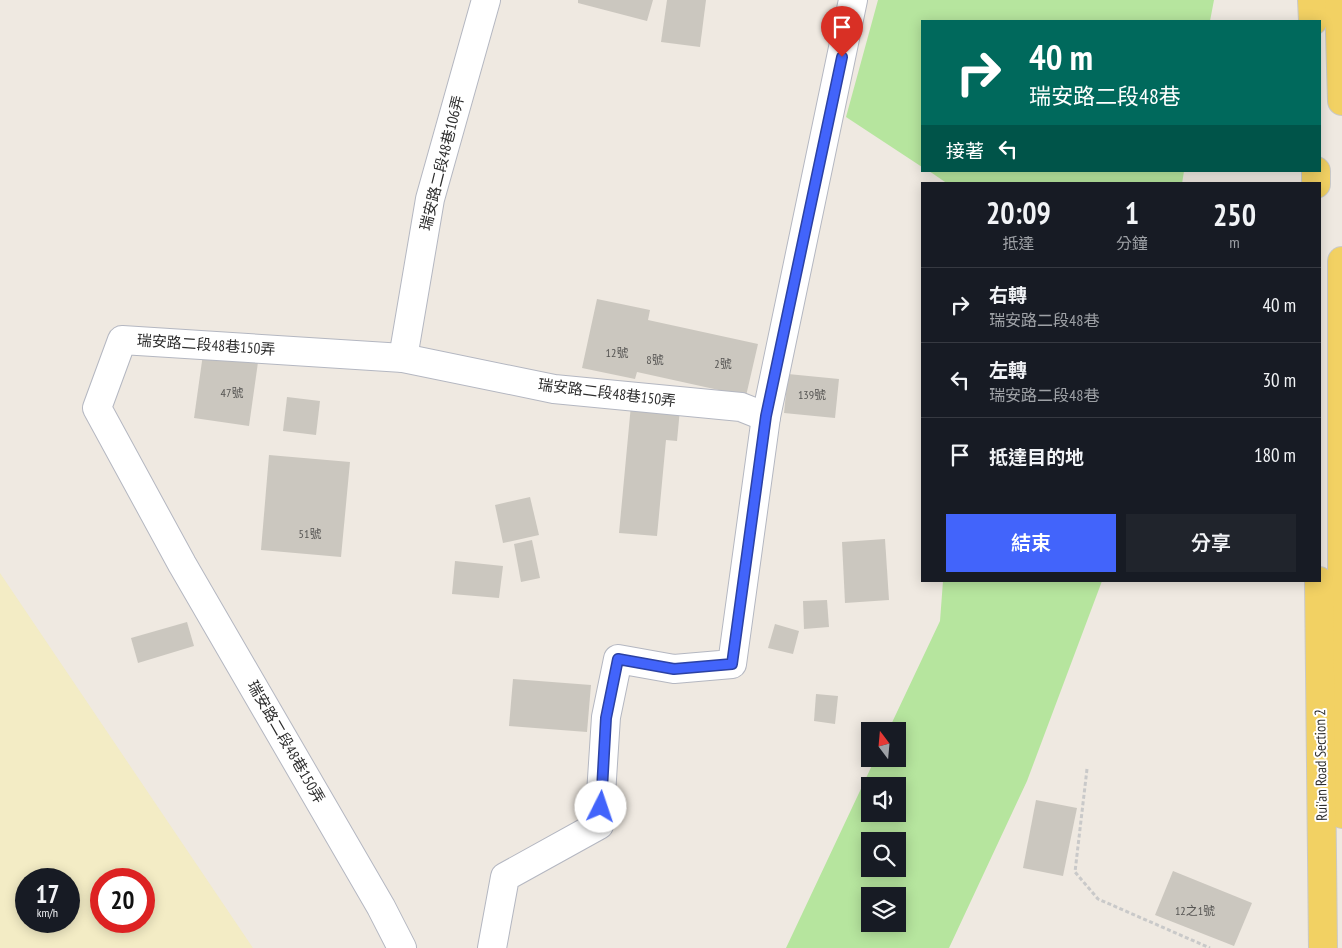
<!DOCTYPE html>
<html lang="zh-TW">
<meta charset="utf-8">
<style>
body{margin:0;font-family:"PT Sans Narrow","Noto Sans TC",sans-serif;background:#20242c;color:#f1f3f6;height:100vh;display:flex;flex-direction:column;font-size:19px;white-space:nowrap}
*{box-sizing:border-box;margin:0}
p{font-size:16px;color:#9ea1a6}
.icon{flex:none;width:28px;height:28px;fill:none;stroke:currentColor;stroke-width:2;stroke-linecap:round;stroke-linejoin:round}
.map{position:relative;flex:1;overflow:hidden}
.panel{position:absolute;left:921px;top:182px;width:400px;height:400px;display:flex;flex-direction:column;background:#171b24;border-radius:0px;box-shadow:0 2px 12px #0003}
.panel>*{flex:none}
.guide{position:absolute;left:921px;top:20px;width:400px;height:152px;border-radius:0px;box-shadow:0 2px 12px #0003;background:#00695c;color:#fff;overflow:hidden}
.needle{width:32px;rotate:344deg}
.controls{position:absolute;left:861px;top:722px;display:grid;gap:10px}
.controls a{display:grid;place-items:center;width:45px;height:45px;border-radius:0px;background:#171b24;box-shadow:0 2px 12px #0003;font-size:25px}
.speed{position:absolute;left:15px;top:868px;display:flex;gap:10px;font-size:25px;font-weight:700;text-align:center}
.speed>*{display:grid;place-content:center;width:65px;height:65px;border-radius:50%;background:#171b24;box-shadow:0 2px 12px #0003;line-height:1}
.speed small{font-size:12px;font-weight:400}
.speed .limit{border:8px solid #d22;background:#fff;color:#111}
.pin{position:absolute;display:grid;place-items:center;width:42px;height:42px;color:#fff;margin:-51px -21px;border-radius:50% 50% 50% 0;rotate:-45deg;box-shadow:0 0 5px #0007}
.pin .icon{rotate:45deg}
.me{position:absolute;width:55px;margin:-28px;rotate:4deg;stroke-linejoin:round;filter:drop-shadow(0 0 4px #0008)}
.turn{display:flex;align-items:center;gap:18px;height:105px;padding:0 25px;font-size:22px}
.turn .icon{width:65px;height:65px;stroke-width:2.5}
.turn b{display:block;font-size:35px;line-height:42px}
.then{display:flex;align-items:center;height:48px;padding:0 25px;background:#0003;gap:10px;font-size:19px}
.eta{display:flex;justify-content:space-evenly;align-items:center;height:85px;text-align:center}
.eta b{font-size:30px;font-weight:600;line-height:35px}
.primary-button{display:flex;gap:10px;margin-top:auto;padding:10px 25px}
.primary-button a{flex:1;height:58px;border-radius:0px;background:#4264fb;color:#fff;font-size:20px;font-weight:600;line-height:58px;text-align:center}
.primary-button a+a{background:#20242c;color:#f1f3f6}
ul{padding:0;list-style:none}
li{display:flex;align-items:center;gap:15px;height:75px;padding:0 25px;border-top:1px solid #363941}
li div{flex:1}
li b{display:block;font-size:19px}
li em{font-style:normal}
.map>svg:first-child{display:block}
.green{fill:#b6e59e;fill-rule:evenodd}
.sand{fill:#f3ecc5;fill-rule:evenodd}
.building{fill:#cbc7bf}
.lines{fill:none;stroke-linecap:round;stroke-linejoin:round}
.minor-casing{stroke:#b4b7c1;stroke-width:30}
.major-casing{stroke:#c9c9c9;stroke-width:30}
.path{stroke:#c9c9c9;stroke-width:3;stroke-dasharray:4 2.5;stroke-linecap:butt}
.minor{stroke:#fff;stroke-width:28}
.major{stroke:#f2d163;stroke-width:28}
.route-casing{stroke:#2b41a3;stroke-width:12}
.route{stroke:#4264fb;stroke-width:9}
.labels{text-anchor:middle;stroke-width:4;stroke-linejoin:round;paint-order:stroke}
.number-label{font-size:12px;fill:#555452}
.street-label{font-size:15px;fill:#2e2e2e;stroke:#fff}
</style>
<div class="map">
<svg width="1342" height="948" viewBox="0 0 1342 948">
<rect width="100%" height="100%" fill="#efe9e1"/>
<g class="green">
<path d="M878,0H1214L1210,21H922V167L846,117Z"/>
<path d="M929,171H1184L1182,184H948Z"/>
<path d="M943,581H1102L1027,781L949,948H786L875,759H898V731H888L940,621ZM870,786H898V814H870ZM870,841H898V869H870ZM870,896H898V924H870Z"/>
</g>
<path class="sand" d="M0,573L253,948H0ZM26,879H69V921H26ZM101,879H144V921H101Z"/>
<g class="building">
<path d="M578,0H653L647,21L578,3Z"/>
<path d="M667,0H706L700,47L661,42Z"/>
<path d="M597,299L650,310L648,320L758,344L746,396L637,372L635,379L582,368Z"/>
<path d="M203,354L258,362L249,426L194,418Z"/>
<path d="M788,374L839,379L835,418L784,413Z"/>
<path d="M287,397L320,401L316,435L283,431Z"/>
<path d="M631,405L680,409L677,441L666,440L657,536L619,533Z"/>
<path d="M269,455L350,462L341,557L261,550Z"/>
<path d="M530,497L539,535L503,543L495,505Z"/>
<path d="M885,539L889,600L845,603L842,542Z"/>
<path d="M532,540L540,578L521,582L514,544Z"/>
<path d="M455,561L503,566L499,598L452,594Z"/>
<path d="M827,600L829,627L804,629L803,601Z"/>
<path d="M187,622L194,646L138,663L131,638Z"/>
<path d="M775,624L799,631L793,654L768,648Z"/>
<path d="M513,679L591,685L587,732L509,726Z"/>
<path d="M816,694L838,696L835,724L814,721Z"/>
<path d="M1036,800L1077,808L1063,876L1023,868Z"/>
<path d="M1173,871L1252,903L1234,946L1155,915Z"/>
</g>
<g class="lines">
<defs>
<g id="minor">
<path d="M403,358L430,199L486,0"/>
<path d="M402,948L381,907L182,564L97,408L122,340L403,358L554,389L741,407L766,417"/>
<path d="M492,948L505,877L599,825L606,717L618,659L674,669L732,664L766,417L853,0"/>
</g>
<g id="major">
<path d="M1312,0L1313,21"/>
<path d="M1339,0L1342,101"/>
<path d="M1316,171V184"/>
<path d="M1342,261V814"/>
<path d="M1319,581L1323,948"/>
</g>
</defs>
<use href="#minor" class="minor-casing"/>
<use href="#major" class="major-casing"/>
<path class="path" d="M1087,769L1075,872L1098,899L1210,948"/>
<use href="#minor" class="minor"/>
<use href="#major" class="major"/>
</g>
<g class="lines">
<defs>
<path id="route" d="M601,807L606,718L618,659L674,669L732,664L766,416L842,57"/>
</defs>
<use href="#route" class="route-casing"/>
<use href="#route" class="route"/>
</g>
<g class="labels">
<g class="number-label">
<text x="617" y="357">12號</text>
<text x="655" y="364">8號</text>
<text x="723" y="368">2號</text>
<text x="232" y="397">47號</text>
<text x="812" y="399">139號</text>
<text x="310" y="538">51號</text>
<text x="1195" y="915">12之1號</text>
</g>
<g class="street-label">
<text transform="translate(442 163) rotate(-76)" y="5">瑞安路二段48巷106弄</text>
<text transform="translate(206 345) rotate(4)" y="5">瑞安路二段48巷150弄</text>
<text transform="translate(607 393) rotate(7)" y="5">瑞安路二段48巷150弄</text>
<text transform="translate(286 742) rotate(60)" y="5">瑞安路二段48巷150弄</text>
<text transform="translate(1321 765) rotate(-91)" y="5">Rui'an Road Section 2</text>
</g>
</g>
</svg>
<div class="controls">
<a><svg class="needle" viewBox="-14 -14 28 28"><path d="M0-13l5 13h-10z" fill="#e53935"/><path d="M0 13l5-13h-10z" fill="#9ea1a6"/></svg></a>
<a><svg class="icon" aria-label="sound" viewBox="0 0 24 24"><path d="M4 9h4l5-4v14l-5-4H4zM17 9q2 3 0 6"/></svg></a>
<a><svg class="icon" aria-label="search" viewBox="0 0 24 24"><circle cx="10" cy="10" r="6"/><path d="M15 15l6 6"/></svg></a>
<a><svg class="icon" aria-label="layers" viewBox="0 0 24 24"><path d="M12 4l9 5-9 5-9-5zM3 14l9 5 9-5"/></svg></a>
</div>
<div class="speed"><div>17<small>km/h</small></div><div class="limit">20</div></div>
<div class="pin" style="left:842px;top:57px;background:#d93025"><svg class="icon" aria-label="arrive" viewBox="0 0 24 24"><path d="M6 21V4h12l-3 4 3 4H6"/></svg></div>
<svg class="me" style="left:601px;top:807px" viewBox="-20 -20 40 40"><circle r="19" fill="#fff"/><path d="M0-13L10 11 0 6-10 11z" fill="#4264fb"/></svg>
<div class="guide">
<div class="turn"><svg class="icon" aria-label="right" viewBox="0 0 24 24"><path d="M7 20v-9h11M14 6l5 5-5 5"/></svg><div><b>40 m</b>瑞安路二段48巷</div></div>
<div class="then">接著<svg class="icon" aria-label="left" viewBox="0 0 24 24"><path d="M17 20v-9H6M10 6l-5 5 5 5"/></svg></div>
</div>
<section class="panel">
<div class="eta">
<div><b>20:09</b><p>抵達</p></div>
<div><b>1</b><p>分鐘</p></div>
<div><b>250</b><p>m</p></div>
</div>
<ul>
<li><svg class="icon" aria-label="right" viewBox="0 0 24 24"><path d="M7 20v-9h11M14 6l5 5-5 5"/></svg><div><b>右轉</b><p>瑞安路二段48巷</p></div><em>40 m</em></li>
<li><svg class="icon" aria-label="left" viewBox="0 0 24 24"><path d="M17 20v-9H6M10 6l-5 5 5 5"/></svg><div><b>左轉</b><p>瑞安路二段48巷</p></div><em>30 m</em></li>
<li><svg class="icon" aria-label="arrive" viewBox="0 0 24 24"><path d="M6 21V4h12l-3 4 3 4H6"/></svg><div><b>抵達目的地</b></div><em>180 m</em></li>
</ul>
<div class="primary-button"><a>結束</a><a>分享</a></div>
</section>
</div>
